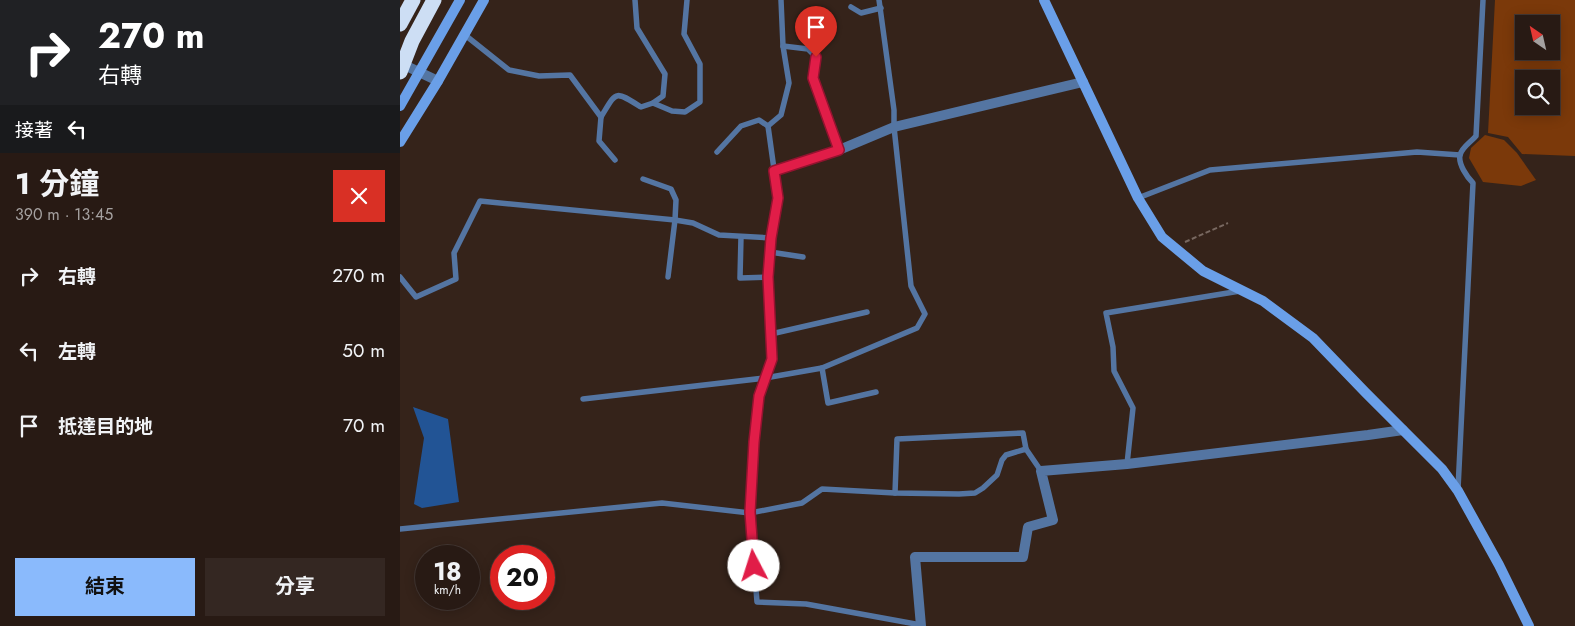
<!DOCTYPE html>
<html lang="zh-TW">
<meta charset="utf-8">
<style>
body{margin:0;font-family:Jost,"Noto Sans TC",sans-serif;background:#342722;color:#f1f3f6;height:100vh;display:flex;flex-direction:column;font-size:19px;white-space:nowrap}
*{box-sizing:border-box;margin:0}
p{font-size:16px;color:#a5a1a0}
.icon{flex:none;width:28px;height:28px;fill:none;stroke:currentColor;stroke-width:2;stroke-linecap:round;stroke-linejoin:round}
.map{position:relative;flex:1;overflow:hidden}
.drawer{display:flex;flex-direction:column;background:#281a14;width:400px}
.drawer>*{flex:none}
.guide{background:#202124;color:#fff;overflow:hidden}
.needle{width:32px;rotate:326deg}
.fabs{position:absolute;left:1115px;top:15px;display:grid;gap:10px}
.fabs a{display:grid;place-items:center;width:45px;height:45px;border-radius:0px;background:#281a14;box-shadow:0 2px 12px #0003,0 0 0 1px #443834;font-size:25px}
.speed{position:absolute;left:15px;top:545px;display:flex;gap:10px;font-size:25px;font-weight:700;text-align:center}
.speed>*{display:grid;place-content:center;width:65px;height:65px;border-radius:50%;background:#281a14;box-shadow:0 2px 12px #0003,0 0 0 1px #443834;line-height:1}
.speed small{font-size:12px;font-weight:400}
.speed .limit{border:8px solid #d22;background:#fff;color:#111}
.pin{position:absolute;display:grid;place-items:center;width:42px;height:42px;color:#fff;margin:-51px -21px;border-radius:50% 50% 50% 0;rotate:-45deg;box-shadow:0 0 5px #0007}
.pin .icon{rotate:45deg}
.me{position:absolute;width:55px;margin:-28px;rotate:355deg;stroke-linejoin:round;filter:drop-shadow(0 0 4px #0008)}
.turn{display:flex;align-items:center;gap:18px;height:105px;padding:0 15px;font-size:22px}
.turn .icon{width:65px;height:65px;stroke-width:2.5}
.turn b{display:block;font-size:35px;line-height:42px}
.then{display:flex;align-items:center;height:48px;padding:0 15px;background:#0003;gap:10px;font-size:19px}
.round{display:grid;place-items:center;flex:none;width:52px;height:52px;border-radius:0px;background:#342722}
.summary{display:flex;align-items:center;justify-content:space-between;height:85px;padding:0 15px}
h1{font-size:30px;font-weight:700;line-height:38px}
.primary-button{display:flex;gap:10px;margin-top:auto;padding:10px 15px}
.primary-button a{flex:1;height:58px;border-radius:0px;background:#8abafc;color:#111;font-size:20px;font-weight:700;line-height:58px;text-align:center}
.primary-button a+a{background:#342722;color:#f1f3f6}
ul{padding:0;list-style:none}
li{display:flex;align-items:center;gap:15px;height:75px;padding:0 15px}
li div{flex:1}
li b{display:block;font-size:19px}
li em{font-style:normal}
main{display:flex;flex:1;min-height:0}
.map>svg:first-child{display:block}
.green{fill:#7b390a;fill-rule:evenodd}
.water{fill:#225495}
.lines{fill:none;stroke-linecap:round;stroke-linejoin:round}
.path{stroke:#786860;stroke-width:2;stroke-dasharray:5 2.5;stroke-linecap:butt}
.lane{stroke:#5475a2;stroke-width:5.5}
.street{stroke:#5475a2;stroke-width:10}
.secondary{stroke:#6a9fe8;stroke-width:10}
.highway{stroke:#cddef4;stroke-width:15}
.highway-bridge{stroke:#cddef4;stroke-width:15}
.route-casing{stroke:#92132f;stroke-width:12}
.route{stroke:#e11d48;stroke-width:9}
</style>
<main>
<section class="drawer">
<div class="guide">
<div class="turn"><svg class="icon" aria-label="right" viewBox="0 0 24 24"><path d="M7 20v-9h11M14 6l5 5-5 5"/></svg><div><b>270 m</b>右轉</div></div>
<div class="then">接著<svg class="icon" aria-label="left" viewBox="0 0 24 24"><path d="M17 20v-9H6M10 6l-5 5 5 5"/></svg></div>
</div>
<div class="summary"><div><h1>1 分鐘</h1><p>390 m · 13:45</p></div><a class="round" style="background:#d93025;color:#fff"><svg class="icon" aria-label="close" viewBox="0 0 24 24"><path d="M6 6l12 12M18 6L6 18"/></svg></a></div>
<ul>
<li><svg class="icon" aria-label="right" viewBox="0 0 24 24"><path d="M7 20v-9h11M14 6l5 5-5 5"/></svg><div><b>右轉</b></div><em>270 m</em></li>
<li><svg class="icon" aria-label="left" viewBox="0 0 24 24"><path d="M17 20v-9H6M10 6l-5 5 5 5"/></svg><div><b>左轉</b></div><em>50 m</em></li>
<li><svg class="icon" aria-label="arrive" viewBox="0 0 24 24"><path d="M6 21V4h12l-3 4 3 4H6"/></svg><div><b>抵達目的地</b></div><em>70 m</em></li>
</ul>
<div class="primary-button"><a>結束</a><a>分享</a></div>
</section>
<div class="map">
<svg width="1175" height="626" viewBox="0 0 1175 626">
<rect width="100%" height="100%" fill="#35231a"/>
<g class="green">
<path d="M1095,0H1175V156L1122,154L1108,137L1088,133ZM1124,24H1151V51H1124ZM1124,79H1151V106H1124Z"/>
<path d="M1085,135L1104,140L1117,153L1136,180L1121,186L1083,182L1069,158L1071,148Z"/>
</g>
<path class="water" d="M13,407L48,419L59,502L22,508L14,504L24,438Z"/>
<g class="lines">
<path class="path" d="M785,242L828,223"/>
<g class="lane">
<path d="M235,0L237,28L265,74L263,96L253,103"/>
<path d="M381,0L383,46L389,83L381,115L368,126L378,198L371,238L368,277L372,359L359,396L354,442L350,513L357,602L406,604L521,625"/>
<path d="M451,7L461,13L481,8"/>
<path d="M65,35L109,70L139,76L170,75L201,117C217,91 214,90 241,107L253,103L272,111L285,112L300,102V64L284,34L287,0"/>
<path d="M383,46L408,49L416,57L413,78L439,150"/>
<path d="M201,117L199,141L215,160"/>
<path d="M317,152L341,126L359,120L368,126"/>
<path d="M243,179L271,189L276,200L275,220L268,277"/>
<path d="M738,198L810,170L1017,152L1060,155"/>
<path d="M341,237L340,278L368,277"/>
<path d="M370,252L403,257"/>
<path d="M0,277L16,297L56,279L54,253L80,201L275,220L293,223L319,235L371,238"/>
<path d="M371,334L467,312"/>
<path d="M422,368L428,403L476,392"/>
<path d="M183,399L365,378L422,368L517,328L525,314L511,286L494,127V110L479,0"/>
<path d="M727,464L733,408L714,371L713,347L706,313L840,291"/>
<path d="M1058,489L1073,183C1067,177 1058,164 1060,155C1062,147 1071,142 1076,136L1083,0"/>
<path d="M495,493L497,439L623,433L626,449"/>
<path d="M0,529L262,503L350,513L402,503L422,489L495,493L559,494L575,493L583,488L597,475L602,460L606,455L626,449L641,471"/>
</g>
<g class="street">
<path d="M0,63L38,81"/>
<path d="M374,171L439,150L494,127L683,82"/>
<path d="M521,626L515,557H623L628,527L653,520L641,471L727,464L968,435L1003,430"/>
</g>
<g class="secondary">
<path d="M644,0L738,198L762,237L803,271L863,301L913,338L965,392L1042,469L1058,491L1099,565L1129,626"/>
<path d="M0,106L60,0"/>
<path d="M0,142L38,81L84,0"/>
</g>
<path class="highway" d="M0,24L13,0"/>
<path class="highway-bridge" d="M0,72L12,41L34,0"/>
</g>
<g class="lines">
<defs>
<path id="route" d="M354,566L350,512L354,442L359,396L372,359L368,277L371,238L378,198L374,171L439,150L413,78L416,57"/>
</defs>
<use href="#route" class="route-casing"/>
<use href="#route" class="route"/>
</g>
</svg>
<div class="fabs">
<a><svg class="needle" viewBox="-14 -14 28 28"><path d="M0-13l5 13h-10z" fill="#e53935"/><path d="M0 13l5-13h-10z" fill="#a5a1a0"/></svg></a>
<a><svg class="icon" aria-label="search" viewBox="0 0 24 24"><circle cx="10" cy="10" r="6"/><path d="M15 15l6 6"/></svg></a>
</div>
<div class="speed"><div>18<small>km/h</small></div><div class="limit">20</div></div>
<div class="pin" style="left:416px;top:57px;background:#d93025"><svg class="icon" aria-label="arrive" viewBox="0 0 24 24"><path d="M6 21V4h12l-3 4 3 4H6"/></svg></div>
<svg class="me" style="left:354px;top:566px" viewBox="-20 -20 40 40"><circle r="19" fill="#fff"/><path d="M0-13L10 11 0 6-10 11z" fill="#e11d48"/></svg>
</div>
</main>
